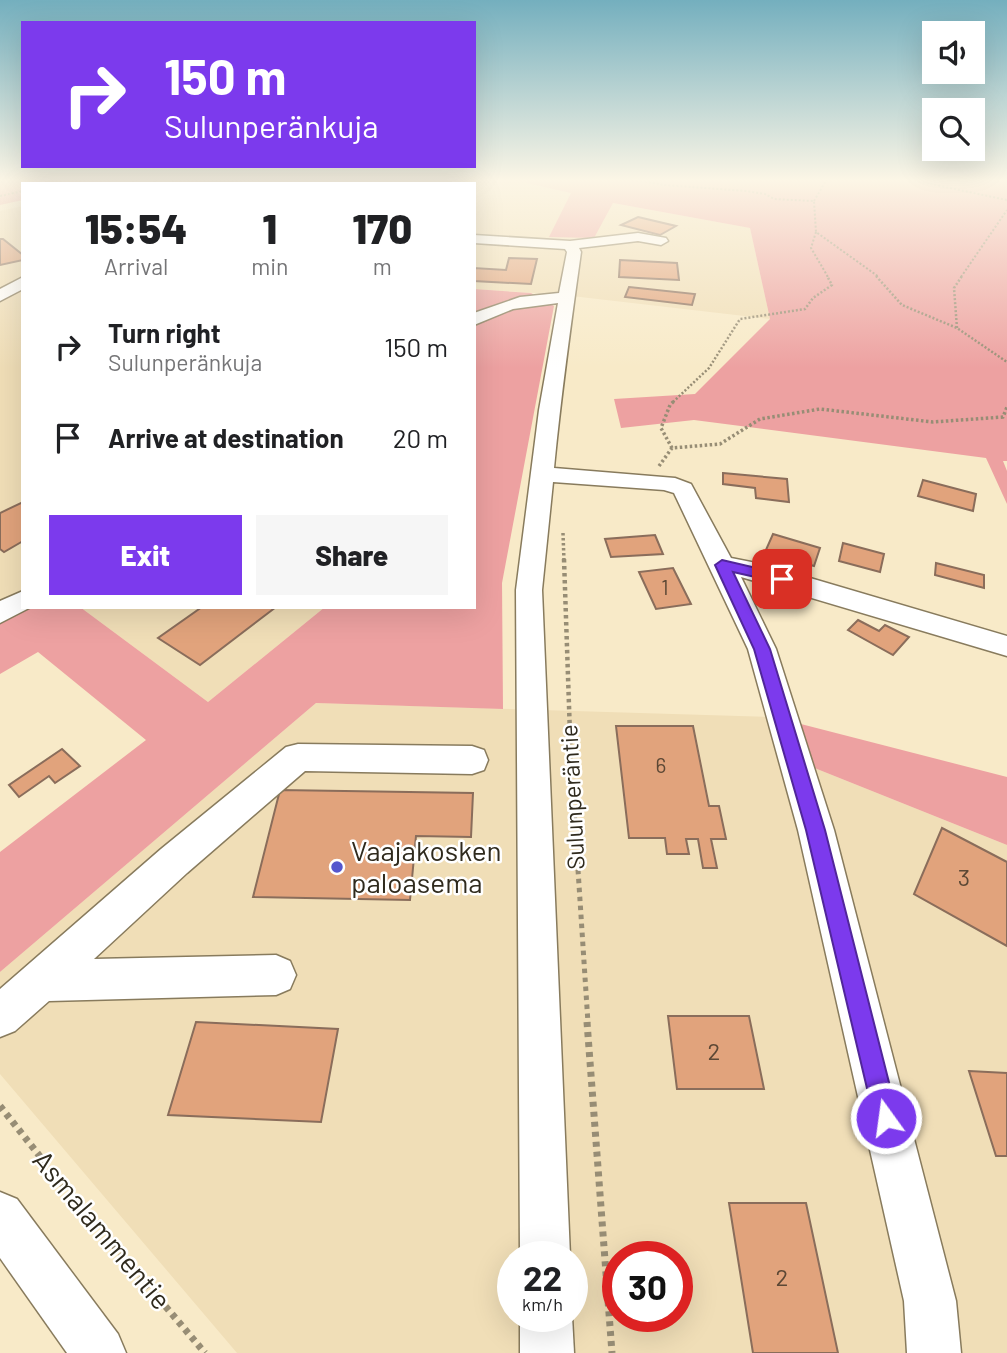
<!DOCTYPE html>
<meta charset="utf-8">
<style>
body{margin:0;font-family:Barlow,sans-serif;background:#f6f6f6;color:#202124;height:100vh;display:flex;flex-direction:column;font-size:26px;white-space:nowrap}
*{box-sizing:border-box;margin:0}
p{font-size:23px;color:#757577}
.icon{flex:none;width:38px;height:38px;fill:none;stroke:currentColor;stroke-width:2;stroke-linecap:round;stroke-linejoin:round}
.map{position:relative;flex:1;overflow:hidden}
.drawer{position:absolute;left:21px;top:182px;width:455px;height:427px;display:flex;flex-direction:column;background:#fff;border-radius:0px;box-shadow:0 7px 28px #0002}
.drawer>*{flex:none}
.guide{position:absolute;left:21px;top:21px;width:455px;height:147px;border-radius:0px;box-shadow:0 7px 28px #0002;background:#7c3aed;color:#fff;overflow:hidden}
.fabs{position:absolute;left:922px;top:21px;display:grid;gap:14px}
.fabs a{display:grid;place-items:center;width:63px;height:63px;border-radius:0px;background:#fff;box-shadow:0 7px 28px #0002;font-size:35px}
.speed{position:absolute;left:497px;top:1241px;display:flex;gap:14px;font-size:35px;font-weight:700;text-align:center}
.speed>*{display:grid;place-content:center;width:91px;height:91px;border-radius:50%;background:#fff;box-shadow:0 7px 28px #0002;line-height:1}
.speed small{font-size:18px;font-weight:400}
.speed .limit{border:10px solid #d22;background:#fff;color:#111}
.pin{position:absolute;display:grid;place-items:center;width:60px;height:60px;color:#fff;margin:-30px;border-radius:14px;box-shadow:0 4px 10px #0006}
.me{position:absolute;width:77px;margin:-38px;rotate:346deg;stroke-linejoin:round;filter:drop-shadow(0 0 5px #0008)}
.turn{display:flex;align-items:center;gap:24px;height:147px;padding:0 28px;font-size:32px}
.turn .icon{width:91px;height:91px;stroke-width:2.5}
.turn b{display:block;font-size:49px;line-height:60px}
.eta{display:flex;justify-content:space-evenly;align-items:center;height:119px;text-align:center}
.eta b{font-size:42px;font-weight:800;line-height:49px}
.action{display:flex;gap:14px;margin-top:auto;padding:14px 28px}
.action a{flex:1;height:80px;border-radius:0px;background:#7c3aed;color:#fff;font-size:28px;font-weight:800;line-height:80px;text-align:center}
.action a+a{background:#f6f6f6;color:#202124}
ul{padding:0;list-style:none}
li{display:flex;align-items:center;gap:21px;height:91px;padding:0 28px}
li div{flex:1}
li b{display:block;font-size:26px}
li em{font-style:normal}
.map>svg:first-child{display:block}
.built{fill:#f0deb7;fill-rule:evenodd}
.forest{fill:#eda1a1}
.building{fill:#e1a37c;stroke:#8a6d5b;stroke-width:2}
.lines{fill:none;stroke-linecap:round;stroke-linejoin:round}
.minor-casing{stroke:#887b5d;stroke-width:3}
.path-far5{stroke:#978d75;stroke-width:2;stroke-dasharray:2 2;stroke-linecap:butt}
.path-far4{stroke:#978d75;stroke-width:2.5;stroke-dasharray:2 2;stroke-linecap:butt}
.path-far3{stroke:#978d75;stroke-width:3.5;stroke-dasharray:2.5 2.5;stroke-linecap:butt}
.path-far2{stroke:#978d75;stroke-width:4.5;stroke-dasharray:3.5 3.5;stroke-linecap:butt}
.path-far1{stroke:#978d75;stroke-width:5;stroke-dasharray:4.5 4.5;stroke-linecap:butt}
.path{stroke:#978d75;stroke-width:7;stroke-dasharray:5 5;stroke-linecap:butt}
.minor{fill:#fff;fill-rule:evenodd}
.route{fill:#7c3aed;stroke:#51269a;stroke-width:2}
.poi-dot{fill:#5556cd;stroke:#fff;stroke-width:2.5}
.labels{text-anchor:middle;stroke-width:5;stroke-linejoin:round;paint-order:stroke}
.number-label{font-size:21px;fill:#5c4835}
.street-label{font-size:24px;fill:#2f2a1d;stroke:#fff}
.near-number-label{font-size:24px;fill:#5c4835}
.near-poi-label{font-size:28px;fill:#2f2a1d;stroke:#fff;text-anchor:start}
.near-street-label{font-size:28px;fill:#2f2a1d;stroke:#fff}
</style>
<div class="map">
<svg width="1007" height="1353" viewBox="0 0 1007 1353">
<rect width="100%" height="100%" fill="#f8eac8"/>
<g class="built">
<path d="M143,179H509L572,193L550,237L613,203L750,228L770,319L563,295L474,289V184H119Z"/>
<path d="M23,206V593L0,606V211Z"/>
<path d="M80,607H325L208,702Z"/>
<path d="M316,703L771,717L812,767L1007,845V1353H237L0,1074V972ZM513,1256H572V1316H513ZM618,1256H677V1316H618Z"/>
</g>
<g class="forest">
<path d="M0,179H123L99,184H23V200L0,205Z"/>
<path d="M509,179H1007V461H1003L1007,471V504L986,458L694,420L621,428L614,399L695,394L770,319L750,228L613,203L594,238L549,237L571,193Z"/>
<path d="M474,289L531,293L554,306L502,583L503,709L316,703L0,972V852L146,740L38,652L0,674V623L26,607H80L208,702L325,607H474Z"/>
<path d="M797,723L1007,777V845L812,767Z"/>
</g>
<g class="building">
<path d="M174,179H264L172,184Z"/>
<path d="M638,217L676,226L660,235L621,225Z"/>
<path d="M0,239H3L23,255V260L0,265Z"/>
<path d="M509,258L537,259L531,284L474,281V268L506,270Z"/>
<path d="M620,260L677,263L679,280L619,277Z"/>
<path d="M629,287L695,294L692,305L625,297Z"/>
<path d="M723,473L787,479L789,502L756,498L755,488L723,484Z"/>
<path d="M923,480L976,494L973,511L918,496Z"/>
<path d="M23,502V541L4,552L0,549V513Z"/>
<path d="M773,534L820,548L814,566L765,552Z"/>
<path d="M655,535L663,554L611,557L605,539Z"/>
<path d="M843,543L884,554L880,572L839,561Z"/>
<path d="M936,563L984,575V588L935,575Z"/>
<path d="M673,568L691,604L656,609L639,572Z"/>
<path d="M202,607H276L200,665L158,638Z"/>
<path d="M858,620L879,631L885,625L909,637L893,655L848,630Z"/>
<path d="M616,726H693L709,806H719L726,839H711L717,868H703L698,839H686L689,854H667L665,838H629Z"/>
<path d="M62,749L80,766L55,783L49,776L19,797L9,785Z"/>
<path d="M280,790L473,793L471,837L416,836L410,900L253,897Z"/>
<path d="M942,828L1007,862V946L914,894Z"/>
<path d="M668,1016H749L764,1089H677Z"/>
<path d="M196,1022L338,1029L321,1122L168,1115Z"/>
<path d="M969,1071L1007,1073V1156H996Z"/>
<path d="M729,1203H806L838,1353H753Z"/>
</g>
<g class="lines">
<defs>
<g id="minor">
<path d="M140,179H157L149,184H130Z"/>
<path d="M638,233L666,238L668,241L661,245L638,241L579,248L581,252C571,323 561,395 554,468L675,478L691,484L731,558L766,565L1007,636V656L741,577L776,649L834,830L956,1301L961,1353H907L904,1301L798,830L748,649L674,493L664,490L553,482L542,590L570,1256H520L516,590L539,410L558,303L513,309L474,325V313L520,297L559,293L567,252L565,249L474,243V235L570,241Z"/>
<path d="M23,277V289L0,301V289Z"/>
<path d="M23,591V607H31L0,623V601Z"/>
<path d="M298,744L472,746L484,750L488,760L484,770L472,774L305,771L187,873L94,959L276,955L290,961L296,975L290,989L276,995L49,1001L15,1031L0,1037V989L161,849L286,747Z"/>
<path d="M0,1192L17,1199L118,1334L126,1353H67L0,1258Z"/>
<path d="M520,1316H572L574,1353H520Z"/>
</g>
</defs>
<use href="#minor" class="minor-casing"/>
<g class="path-far5">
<path d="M44,179L65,183"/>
<path d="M629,179L665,185L746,191L765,194L774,199L814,201L816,232L879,277"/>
<path d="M907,179L1007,200"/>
<path d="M63,184L90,179"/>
<path d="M0,196L23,191"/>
<path d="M814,201L827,179"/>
<path d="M816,232L811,248L828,277"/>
<path d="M961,277L1007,210"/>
</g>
<g class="path-far4">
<path d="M876,276L902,305L957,328L1007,362"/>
<path d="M957,328L954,288L962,276"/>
<path d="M673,402L709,368L740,319L805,309L813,298L832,285L827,276"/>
</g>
<g class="path-far3">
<path d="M672,448L661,428L670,405L675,400"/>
<path d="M659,466L672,448L720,444L760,419L820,409L933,422L1003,417L1007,407"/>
<path d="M563,533L564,561"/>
</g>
<path class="path-far2" d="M564,559L571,764"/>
<path class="path-far1" d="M571,762L588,1023"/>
<g class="path">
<path d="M587,1022L612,1353"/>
<path d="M0,1106L61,1183L205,1353"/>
</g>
<use href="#minor" class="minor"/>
</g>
<linearGradient id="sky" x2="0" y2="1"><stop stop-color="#74afbe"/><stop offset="0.49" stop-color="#fcf6e6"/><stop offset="1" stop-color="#fcf6e6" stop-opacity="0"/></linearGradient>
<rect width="1007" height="368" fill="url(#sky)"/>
<path class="route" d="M722,560L787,575L789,579L782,583L733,572L770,649L825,830L898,1118L894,1126L886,1130L877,1126L874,1118L806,830L754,649L715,565Z"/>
<circle class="poi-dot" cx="337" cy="867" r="7"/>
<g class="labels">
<g class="number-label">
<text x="665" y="595">1</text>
<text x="661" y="773">6</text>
</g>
<g class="street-label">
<text transform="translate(573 797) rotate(-93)" y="8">Sulunperäntie</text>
</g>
<g class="near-number-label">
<text x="964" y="886">3</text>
<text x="714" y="1060">2</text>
<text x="782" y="1286">2</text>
</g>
<g class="near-poi-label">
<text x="351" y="861">Vaajakosken<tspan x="351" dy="32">paloasema</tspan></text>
</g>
<g class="near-street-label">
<text transform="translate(102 1230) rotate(50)" y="10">Asmalammentie</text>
</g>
</g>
</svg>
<div class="fabs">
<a><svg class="icon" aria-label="sound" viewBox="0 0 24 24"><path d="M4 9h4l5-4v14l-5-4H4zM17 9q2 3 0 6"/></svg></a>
<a><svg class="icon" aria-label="search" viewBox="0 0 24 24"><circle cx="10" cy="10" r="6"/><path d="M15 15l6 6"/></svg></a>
</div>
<div class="speed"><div>22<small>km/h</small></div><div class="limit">30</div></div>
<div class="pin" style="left:782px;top:579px;background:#d93025"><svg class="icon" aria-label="arrive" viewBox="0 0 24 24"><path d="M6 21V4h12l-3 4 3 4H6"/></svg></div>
<svg class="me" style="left:886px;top:1118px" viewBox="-20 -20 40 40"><circle r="17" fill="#7c3aed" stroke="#fff" stroke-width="3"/><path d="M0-11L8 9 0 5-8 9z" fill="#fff"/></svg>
<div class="guide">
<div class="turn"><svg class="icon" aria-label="right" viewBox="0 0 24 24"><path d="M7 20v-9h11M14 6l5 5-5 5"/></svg><div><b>150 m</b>Sulunperänkuja</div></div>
</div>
<section class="drawer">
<div class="eta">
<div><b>15:54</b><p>Arrival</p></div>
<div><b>1</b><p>min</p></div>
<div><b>170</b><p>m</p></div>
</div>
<ul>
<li><svg class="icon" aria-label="right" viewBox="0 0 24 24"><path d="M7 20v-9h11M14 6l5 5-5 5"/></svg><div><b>Turn right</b><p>Sulunperänkuja</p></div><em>150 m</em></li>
<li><svg class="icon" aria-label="arrive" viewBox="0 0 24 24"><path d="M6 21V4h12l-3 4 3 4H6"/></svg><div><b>Arrive at destination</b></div><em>20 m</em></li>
</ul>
<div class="action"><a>Exit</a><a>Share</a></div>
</section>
</div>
